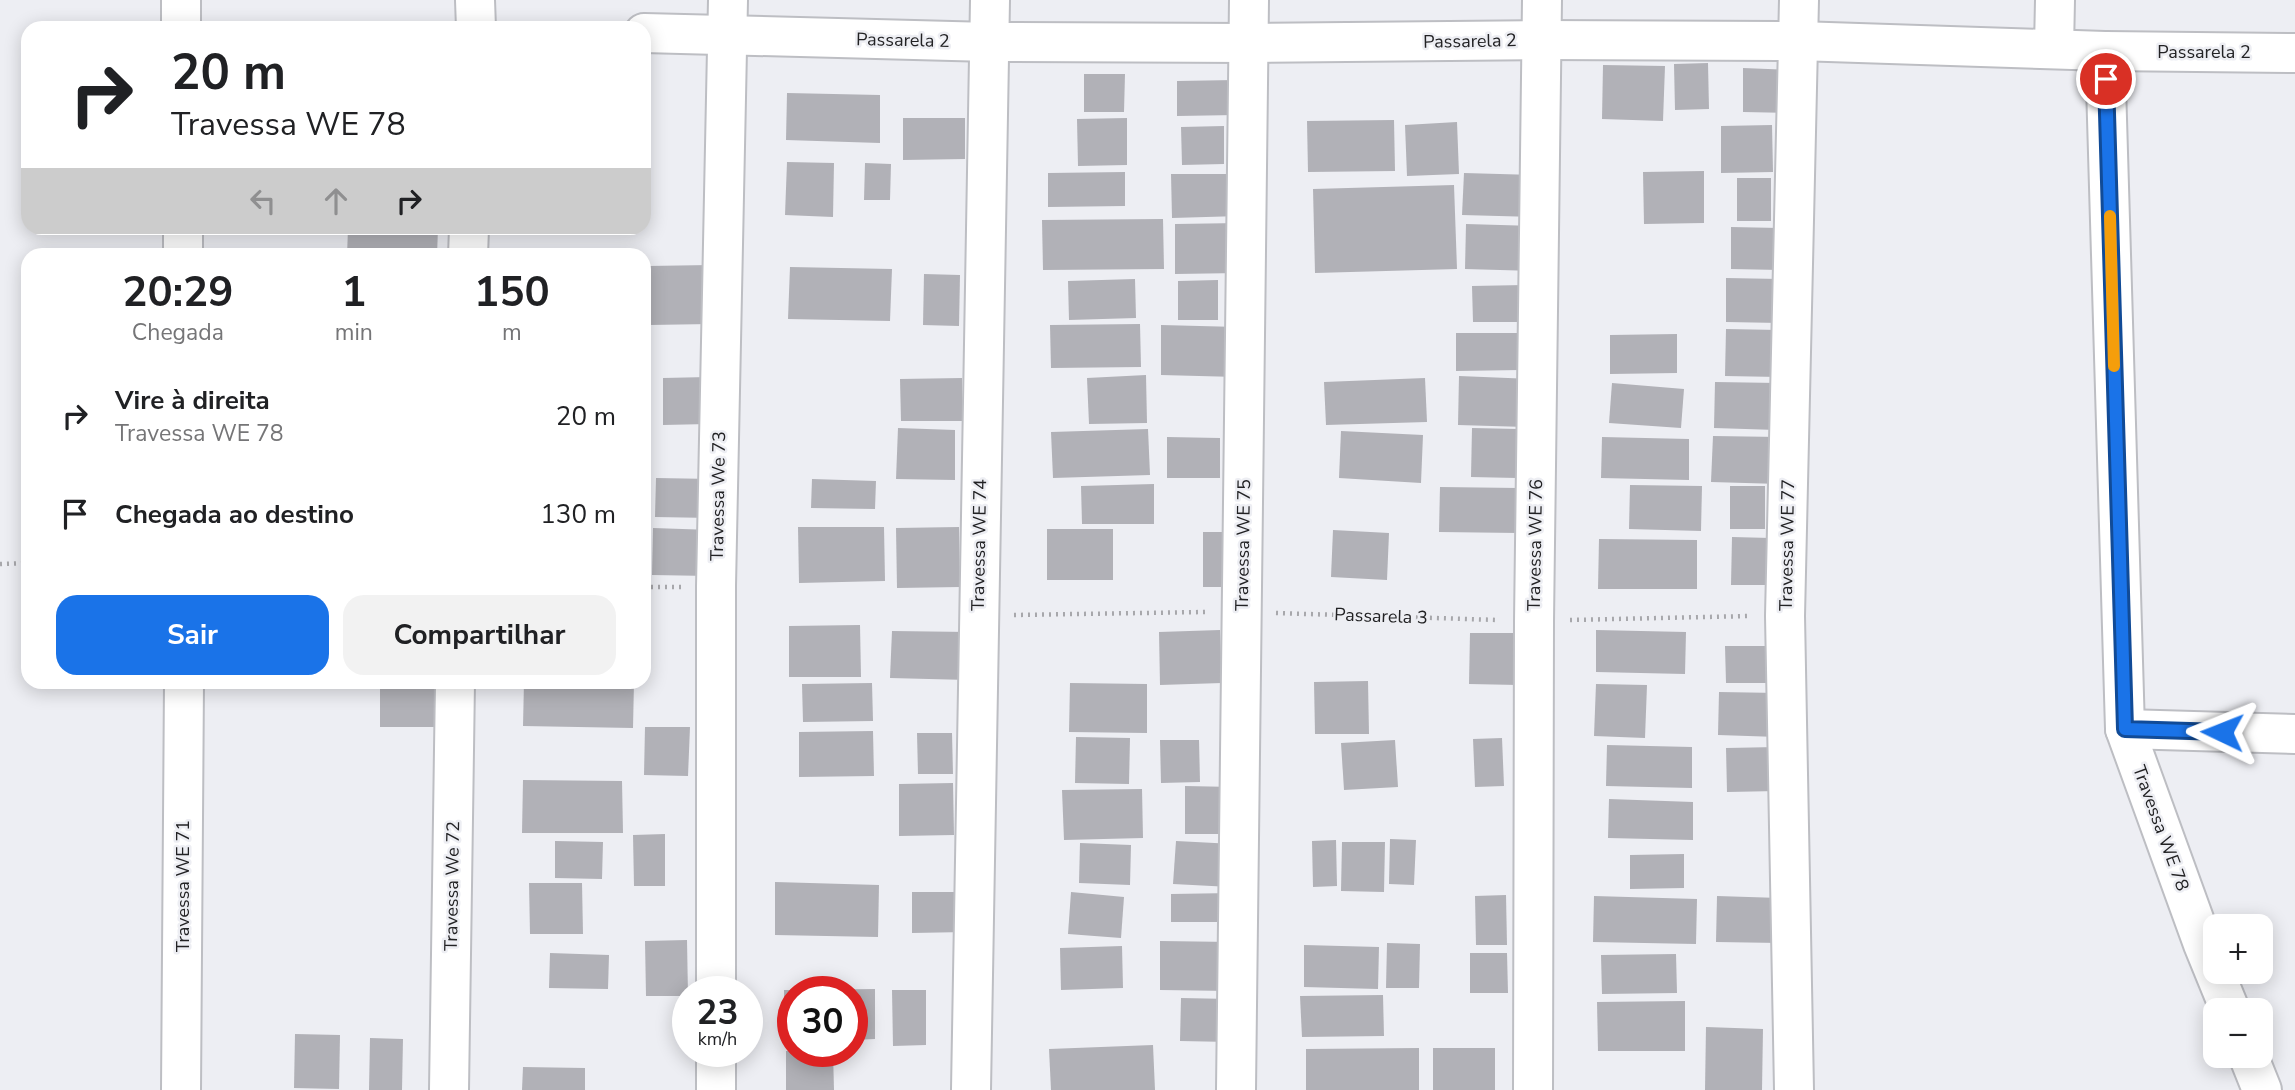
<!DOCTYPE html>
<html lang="pt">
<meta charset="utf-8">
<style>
body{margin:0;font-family:"Nunito Sans",sans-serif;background:#f2f2f2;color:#202124;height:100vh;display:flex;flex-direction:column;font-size:26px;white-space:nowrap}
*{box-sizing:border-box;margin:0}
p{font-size:23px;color:#757577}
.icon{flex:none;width:38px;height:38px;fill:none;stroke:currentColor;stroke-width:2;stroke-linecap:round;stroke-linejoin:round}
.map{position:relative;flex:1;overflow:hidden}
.sheet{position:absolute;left:21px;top:248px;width:630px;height:441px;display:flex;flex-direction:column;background:#fff;border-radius:21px;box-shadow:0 4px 18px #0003}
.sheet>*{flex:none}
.banner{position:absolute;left:21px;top:21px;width:630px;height:214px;border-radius:21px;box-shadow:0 4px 18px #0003;background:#fff;color:#202124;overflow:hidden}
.tools{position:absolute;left:2203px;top:914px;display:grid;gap:14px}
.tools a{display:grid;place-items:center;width:70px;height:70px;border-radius:14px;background:#fff;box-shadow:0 4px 18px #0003;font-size:35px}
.speed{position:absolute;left:672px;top:976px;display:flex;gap:14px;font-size:35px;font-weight:700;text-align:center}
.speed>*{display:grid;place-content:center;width:91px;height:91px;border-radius:50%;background:#fff;box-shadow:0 4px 18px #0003;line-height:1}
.speed small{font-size:18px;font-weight:400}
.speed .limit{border:10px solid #d22;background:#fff;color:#111}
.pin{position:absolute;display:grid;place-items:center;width:60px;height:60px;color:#fff;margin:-30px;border:4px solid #fff;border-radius:50%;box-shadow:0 2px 7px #0007}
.me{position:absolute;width:77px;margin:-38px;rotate:272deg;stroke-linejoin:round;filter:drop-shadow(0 0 5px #0008)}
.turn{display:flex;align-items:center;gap:24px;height:147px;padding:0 35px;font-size:32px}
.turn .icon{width:91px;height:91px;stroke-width:2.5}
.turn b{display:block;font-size:49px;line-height:60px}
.lanes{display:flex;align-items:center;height:66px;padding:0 35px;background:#0003;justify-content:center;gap:35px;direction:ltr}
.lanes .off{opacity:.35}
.eta{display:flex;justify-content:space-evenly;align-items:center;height:119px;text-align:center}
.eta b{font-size:42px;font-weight:700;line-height:49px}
.action{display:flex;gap:14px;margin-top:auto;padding:14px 35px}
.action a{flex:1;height:80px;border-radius:21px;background:#1a73e8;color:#fff;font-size:28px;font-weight:700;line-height:80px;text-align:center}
.action a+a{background:#f2f2f2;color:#202124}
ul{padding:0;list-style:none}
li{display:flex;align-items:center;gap:21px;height:98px;padding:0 35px}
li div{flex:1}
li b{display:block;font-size:26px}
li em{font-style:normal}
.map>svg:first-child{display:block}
.building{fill:#b1b1b7}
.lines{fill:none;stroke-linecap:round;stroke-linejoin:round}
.minor-casing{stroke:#bdbec3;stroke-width:42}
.tertiary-casing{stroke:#bdbec3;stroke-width:42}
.secondary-casing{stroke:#bdbec3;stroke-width:42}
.path{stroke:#a7a7ab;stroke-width:4.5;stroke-dasharray:2 5;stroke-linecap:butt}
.minor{stroke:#fff;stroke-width:38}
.tertiary{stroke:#fff;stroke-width:38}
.secondary{stroke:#fff;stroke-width:38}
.route-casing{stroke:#114b97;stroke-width:18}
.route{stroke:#1a73e8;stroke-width:12}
.slow{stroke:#f59e0b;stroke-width:12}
.labels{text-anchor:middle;stroke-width:5;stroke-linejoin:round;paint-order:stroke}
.street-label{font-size:18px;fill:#222224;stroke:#edeef3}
</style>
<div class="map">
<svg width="2295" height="1090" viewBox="0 0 2295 1090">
<rect width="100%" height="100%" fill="#edeef3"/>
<g class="building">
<path d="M1708,63L1709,109L1675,110L1674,64Z"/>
<path d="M1603,65L1665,66L1663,121L1602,119Z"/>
<path d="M1743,68L1789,70L1788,113L1743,112Z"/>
<path d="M1084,74H1125L1124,112H1084Z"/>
<path d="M1235,80L1236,115L1177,116V81Z"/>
<path d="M787,93L880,95V143L786,140Z"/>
<path d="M903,118H965V159L903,160Z"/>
<path d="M1127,118V165L1078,166L1077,119Z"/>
<path d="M1394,120L1395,171L1308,172L1307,121Z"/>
<path d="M1457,122L1459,174L1407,176L1405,125Z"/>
<path d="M1772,125L1773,172L1721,173V126Z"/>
<path d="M1224,126V164L1182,165L1181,127Z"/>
<path d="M787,162L834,163L833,217L785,215Z"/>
<path d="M865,163L891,164L890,200H864Z"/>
<path d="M1704,171V223L1644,224L1643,172Z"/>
<path d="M1125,172V206L1048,207V173Z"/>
<path d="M1464,173L1532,175L1531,217L1462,215Z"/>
<path d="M1171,174H1239L1240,216L1172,218Z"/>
<rect x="1737" y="178" width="34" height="43"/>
<path d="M1454,185L1457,269L1315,273L1313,189Z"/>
<path d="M1163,219L1164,269L1043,270L1042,220Z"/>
<path d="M1240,223V273L1175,274V224Z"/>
<path d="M1466,224L1536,226L1535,271L1465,269Z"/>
<path d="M1731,227L1782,228L1781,270L1731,269Z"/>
<path d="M348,228H438L437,256H347Z"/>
<path d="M710,265L711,324L649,325L648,266Z"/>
<path d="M790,267L892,269L890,321L788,319Z"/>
<path d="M924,274L960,275L959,326L923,325Z"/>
<path d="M1726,278L1783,279L1782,323L1726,322Z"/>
<path d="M1135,279L1136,318L1069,320L1068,281Z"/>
<path d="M1218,280V320H1178V281Z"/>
<path d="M1524,285V322H1473L1472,286Z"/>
<path d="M1140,324L1141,367L1051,368L1050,325Z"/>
<path d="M1161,325L1238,327L1237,377L1161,375Z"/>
<path d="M1726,329L1779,330V377L1725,376Z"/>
<path d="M1456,333H1521V370L1456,371Z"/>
<path d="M1677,334V373L1610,374V335Z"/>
<path d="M1146,375L1147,423L1089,424L1087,378Z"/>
<path d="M1459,376L1531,379L1530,427L1458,425Z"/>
<path d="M708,377V424L663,425V378Z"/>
<path d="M962,378V421H901L900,379Z"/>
<path d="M1425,378L1427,422L1326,425L1324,382Z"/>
<path d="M1715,382L1778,383L1777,430L1714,428Z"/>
<path d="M1612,383L1684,389L1681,428L1609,423Z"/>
<path d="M898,428L955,430V480L896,479Z"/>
<path d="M1472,428L1518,429L1517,478L1471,477Z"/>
<path d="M1148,429L1150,475L1053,478L1051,432Z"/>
<path d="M1341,431L1423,435L1421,483L1339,478Z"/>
<path d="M1713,436L1782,437L1781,484L1711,482Z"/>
<path d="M1167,437L1220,438V478H1167Z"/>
<path d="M1602,437L1689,439V480L1601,478Z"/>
<path d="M656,478L713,479L712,518L655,517Z"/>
<path d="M812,479L876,481L875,509L811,508Z"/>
<path d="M1154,484V524H1082L1081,486Z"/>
<path d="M1630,485L1702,486L1701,531L1629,529Z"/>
<rect x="1730" y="486" width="35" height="43"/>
<path d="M1440,487L1519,488L1518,533L1439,532Z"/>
<path d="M798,527H884L885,581L799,583Z"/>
<path d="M959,527L960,587L897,588L896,528Z"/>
<path d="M653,528L712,530L710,576L652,575Z"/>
<rect x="1047" y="529" width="66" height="51"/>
<path d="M1333,530L1389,533L1387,580L1331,577Z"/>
<path d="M1203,532H1236L1237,587H1203Z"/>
<path d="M1732,537L1771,538L1770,585H1731Z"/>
<path d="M1599,539L1697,540V589H1598Z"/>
<path d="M860,625L861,677H789V626Z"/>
<path d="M1220,630L1222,683L1160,685L1159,632Z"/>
<path d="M1596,630L1686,632L1685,674L1596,672Z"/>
<path d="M892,631L969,632L968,680L890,678Z"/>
<path d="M1470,633H1518V685L1469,684Z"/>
<path d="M1725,646H1773V683H1726Z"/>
<path d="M1368,681L1369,734H1315L1314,682Z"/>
<path d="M524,682H634L633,728L523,726Z"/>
<path d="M872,683L873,721L803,722L802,684Z"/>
<path d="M1070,683L1147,684V733L1069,732Z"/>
<path d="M1596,684L1647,685L1645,738L1594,736Z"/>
<path d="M452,687L453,727H380V689Z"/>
<path d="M1719,692L1779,693L1778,737L1718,735Z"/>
<path d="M645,727H690L688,776L644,775Z"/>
<path d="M873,731L874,776L799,777V732Z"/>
<path d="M917,733H952L953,774H918Z"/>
<path d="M1076,737L1130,738L1129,784L1075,783Z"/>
<path d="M1502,738L1504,786L1475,787L1473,739Z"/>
<path d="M1160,740H1199L1200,782L1161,783Z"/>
<path d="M1395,740L1398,787L1344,790L1341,743Z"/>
<path d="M1607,745L1692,747V788L1606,786Z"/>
<path d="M1777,747L1778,791L1727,792L1726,748Z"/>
<path d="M523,780L622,781L623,833H522Z"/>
<path d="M953,783L954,835L899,836V784Z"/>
<path d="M1185,786L1234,787L1233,834H1185Z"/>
<path d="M1142,789L1143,838L1064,840L1062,790Z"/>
<path d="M1609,799L1693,802V840L1608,838Z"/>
<path d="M665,834V886H634L633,835Z"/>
<path d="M1390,839L1416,840L1414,885L1389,884Z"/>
<path d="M1336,840L1337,886L1313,887L1312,841Z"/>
<path d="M555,841L603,842L602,879L555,878Z"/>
<path d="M1176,841L1234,844L1231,887L1173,884Z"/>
<path d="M1342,842H1385L1384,892L1341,891Z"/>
<path d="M1080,843L1131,845L1130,885L1079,883Z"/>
<path d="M1684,854V888L1630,889V855Z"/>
<path d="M775,882L879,885L878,937L775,935Z"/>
<path d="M529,883H582L583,934H530Z"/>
<path d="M912,892H966V932L912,933Z"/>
<path d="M1071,892L1124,897L1121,938L1068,934Z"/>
<path d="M1232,893V922H1171V894Z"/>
<path d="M1506,895L1507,945H1476L1475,896Z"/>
<path d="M1594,896L1697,899L1696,944L1593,942Z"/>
<path d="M1717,896L1784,898V943L1716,942Z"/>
<path d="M687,940L688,996H646L645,941Z"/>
<path d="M1160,941L1232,942L1231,991L1160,990Z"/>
<path d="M1387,943L1420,944L1419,988H1386Z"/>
<path d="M1304,945L1379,947L1378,989L1304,987Z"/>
<path d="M1122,946L1123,988L1061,990L1060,948Z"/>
<path d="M550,953L609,955L608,989L549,988Z"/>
<path d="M1470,953H1507L1508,993H1470Z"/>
<path d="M1676,954L1677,993L1602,994L1601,955Z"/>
<path d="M875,989V1039L852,1040V992H795V990Z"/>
<path d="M784,990H793V1041H785Z"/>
<path d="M892,990H926V1045L893,1046Z"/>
<path d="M1383,995L1384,1036L1302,1037L1300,996Z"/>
<path d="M1181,998L1231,999L1230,1042L1180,1041Z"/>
<path d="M1685,1001V1051H1598L1597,1002Z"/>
<path d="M1706,1027L1763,1029L1762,1090H1705Z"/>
<path d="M295,1034L340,1035L339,1089L294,1088Z"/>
<path d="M370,1038L403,1039L402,1090H369Z"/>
<path d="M1153,1045L1155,1090H1051L1049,1049Z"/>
<path d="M1419,1048V1090H1306V1049Z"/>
<rect x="1433" y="1048" width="62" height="42"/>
<path d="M786,1051L833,1052L834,1090H786Z"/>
<path d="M523,1067L585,1068V1090H522Z"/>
</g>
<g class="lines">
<defs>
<g id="minor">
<path d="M181,0V28"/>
<path d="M644,33L990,42L1249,43L1542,40L1798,41L2105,51L2295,53"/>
<path d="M2054,48L2055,0"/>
<path d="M2105,51L2125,729L2203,944L2230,1010"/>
<path d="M183,228V256"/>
<path d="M2125,729L2295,734"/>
<path d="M716,992V586L728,0"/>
<path d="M2248,1055L2262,1090"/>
<path d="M181,1090L184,682"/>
<path d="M716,1090V1052"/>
<path d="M971,1090L990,0"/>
<path d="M1533,1090L1534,621L1542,0"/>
<path d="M1794,1090L1785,616L1799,0"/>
</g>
<path id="tertiary" d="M1236,1090L1249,0"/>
<g id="secondary">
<path d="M475,0L476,28"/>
<path d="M468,256L469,228"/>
<path d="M449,1090L455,682"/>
</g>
</defs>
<use href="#minor" class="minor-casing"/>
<use href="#tertiary" class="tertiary-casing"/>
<use href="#secondary" class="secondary-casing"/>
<g class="path">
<path d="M0,564L28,563"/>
<path d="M644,587H682"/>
<path d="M1276,613L1498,620"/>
<path d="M1014,615L1205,612"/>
<path d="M1570,620L1750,616"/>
</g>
<use href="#minor" class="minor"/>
<use href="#tertiary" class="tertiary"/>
<use href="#secondary" class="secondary"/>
</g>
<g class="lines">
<defs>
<path id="route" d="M2106,79L2125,729L2222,732"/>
</defs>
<use href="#route" class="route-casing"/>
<use href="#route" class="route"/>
<path class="slow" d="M2110,216L2114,366"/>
</g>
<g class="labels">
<g class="street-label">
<text transform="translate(903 40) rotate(1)" y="6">Passarela 2</text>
<text transform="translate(1470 41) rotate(-1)" y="6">Passarela 2</text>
<text x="2204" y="58">Passarela 2</text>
<text transform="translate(718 496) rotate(-89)" y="6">Travessa We 73</text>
<text transform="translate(979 545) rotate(-89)" y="6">Travessa WE 74</text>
<text transform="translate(1243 545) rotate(-89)" y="6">Travessa WE 75</text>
<text transform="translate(1535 545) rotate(-89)" y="6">Travessa WE 76</text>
<text transform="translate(1787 545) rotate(-89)" y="6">Travessa WE 77</text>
<text transform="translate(1381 616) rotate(2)" y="6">Passarela 3</text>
<text transform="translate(2161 828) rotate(70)" y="6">Travessa WE 78</text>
<text transform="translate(183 886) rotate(-90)" y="6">Travessa WE 71</text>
<text transform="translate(452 886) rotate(-89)" y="6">Travessa We 72</text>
</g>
</g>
</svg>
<div class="tools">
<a>+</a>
<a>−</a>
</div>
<div class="speed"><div>23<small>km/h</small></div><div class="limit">30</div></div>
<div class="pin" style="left:2106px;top:79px;background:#d93025"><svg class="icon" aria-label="arrive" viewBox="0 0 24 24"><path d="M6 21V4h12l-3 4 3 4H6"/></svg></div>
<svg class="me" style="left:2222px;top:732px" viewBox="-20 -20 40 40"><path d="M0-17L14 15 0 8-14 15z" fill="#1a73e8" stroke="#fff" stroke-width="4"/></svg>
<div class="banner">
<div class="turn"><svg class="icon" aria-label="right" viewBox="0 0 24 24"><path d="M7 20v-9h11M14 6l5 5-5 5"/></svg><div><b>20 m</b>Travessa WE 78</div></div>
<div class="lanes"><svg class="icon off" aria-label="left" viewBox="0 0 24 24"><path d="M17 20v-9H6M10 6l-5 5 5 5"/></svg><svg class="icon off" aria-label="ahead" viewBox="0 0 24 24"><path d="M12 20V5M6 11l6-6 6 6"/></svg><svg class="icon" aria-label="right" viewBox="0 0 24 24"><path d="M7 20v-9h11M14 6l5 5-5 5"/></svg></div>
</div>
<section class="sheet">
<div class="eta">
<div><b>20:29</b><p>Chegada</p></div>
<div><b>1</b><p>min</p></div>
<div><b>150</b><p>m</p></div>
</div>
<ul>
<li><svg class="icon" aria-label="right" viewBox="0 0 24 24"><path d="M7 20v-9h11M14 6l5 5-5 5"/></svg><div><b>Vire à direita</b><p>Travessa WE 78</p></div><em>20 m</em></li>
<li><svg class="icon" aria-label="arrive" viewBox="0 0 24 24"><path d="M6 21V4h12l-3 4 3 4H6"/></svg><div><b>Chegada ao destino</b></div><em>130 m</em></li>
</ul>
<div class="action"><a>Sair</a><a>Compartilhar</a></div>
</section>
</div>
